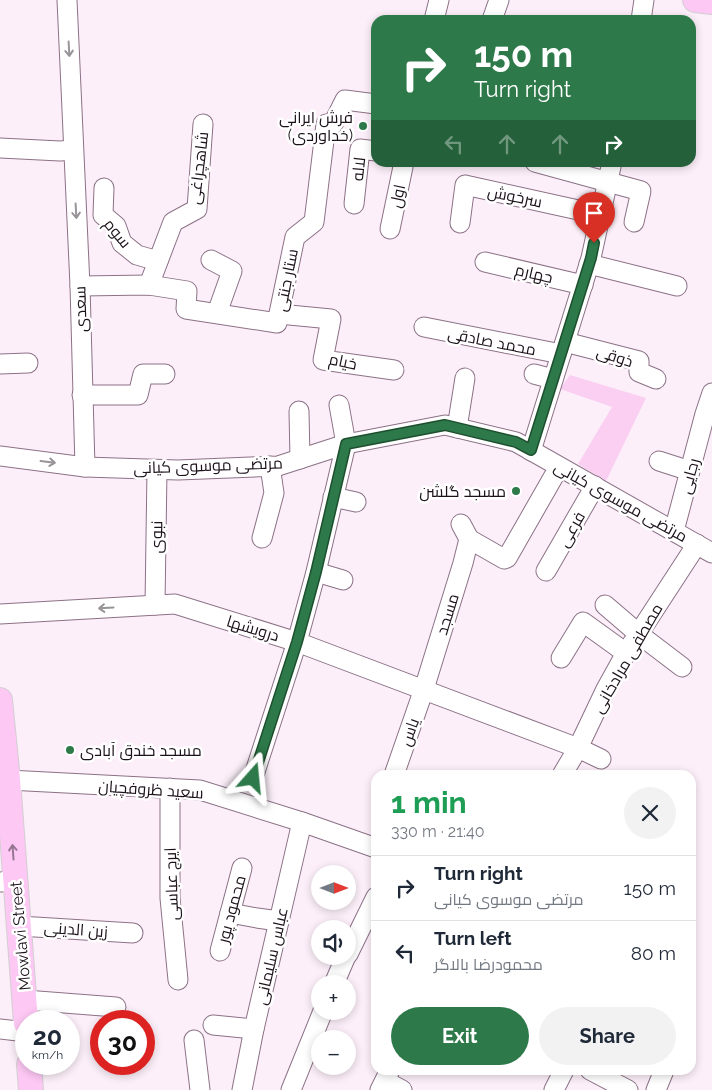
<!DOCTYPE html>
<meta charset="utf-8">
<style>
body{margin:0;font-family:Raleway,Cairo,sans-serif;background:#f2f2f3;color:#1f2937;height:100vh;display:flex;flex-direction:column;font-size:19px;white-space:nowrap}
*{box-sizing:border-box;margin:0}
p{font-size:16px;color:#747a83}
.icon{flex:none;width:28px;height:28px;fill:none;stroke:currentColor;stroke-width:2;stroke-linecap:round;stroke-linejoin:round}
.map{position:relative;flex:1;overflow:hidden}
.details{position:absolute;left:371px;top:770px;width:325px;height:305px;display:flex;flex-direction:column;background:#fff;border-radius:15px;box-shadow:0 2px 8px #0003}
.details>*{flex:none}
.hud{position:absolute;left:371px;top:15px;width:325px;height:152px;border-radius:15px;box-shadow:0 2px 8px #0003;background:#2d7949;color:#fff;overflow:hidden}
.needle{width:32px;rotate:90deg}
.tools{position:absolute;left:311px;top:865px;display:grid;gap:10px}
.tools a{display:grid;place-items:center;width:45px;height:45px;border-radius:50%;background:#fff;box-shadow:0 2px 8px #0003;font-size:25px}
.speed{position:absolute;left:15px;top:1010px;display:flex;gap:10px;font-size:25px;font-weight:700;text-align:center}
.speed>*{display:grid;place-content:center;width:65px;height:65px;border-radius:50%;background:#fff;box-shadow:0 2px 8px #0003;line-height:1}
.speed small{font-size:12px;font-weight:400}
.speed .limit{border:8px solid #d22;background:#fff;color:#111}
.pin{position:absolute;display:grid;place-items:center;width:42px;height:42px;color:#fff;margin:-51px -21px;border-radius:50% 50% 50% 0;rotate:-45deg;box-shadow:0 0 5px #0007}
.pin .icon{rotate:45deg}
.me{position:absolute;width:55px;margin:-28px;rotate:18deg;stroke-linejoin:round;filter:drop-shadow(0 0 4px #0008)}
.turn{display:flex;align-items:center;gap:18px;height:105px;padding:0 20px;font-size:22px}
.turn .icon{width:65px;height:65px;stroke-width:2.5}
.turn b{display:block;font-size:35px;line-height:42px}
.lanes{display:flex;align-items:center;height:48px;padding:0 20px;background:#0003;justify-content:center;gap:25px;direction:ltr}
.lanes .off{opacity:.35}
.round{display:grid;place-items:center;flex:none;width:52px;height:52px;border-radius:26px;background:#f2f2f3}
.headline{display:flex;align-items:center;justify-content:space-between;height:85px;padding:0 20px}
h1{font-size:30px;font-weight:700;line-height:38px;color:#1e9e55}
.primary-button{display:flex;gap:10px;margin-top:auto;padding:10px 20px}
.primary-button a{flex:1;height:58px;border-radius:30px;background:#2d7949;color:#fff;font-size:20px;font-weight:700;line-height:58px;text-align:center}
.primary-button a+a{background:#f2f2f3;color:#1f2937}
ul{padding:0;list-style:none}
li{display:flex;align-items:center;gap:15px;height:65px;padding:0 20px;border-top:1px solid #e0e1e3}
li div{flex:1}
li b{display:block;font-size:19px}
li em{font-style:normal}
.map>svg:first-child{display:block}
.green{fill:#facff2}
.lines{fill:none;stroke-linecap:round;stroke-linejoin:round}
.minor-casing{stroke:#8c7187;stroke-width:21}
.major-casing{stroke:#d1cfd1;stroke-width:26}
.minor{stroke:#fff;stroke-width:19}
.major{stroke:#fdc8f4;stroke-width:24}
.oneway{stroke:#989498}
.oneway2{stroke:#977692}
.route-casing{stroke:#1d4f2f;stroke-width:12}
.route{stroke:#2d7949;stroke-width:9}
.poi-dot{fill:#2d7949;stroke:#fff;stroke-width:2}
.labels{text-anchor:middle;stroke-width:5;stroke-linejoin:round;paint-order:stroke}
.poi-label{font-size:16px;fill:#1b111a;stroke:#fff;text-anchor:end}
.street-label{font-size:16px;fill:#1b111a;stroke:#fff}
</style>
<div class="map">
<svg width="712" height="1090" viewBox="0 0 712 1090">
<rect width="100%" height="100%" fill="#fceff9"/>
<path class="green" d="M570,375L646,398L606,481L578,464L612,407L560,389Z"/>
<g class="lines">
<defs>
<g id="minor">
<path d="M67,0L80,286L85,467"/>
<path d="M434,20L439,0"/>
<path d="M492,20L499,0"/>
<path d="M641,20L644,0"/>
<path d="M0,148L60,151L73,150"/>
<path d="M535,162L641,191L634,222"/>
<path d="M104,188L103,215L116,226L122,243L137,255L158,261"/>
<path d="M354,204L360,149L376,151"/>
<path d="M460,223L465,185L601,215"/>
<path d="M390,229L404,162"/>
<path d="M211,260L232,271L217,313"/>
<path d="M485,262L583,285"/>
<path d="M589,264L677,286"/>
<path d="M149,285L173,222L197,209L203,124"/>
<path d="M80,286L149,285L187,291L186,309L277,323L295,237L314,222L326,124H333L345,100L376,104"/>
<path d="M279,314L331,319L323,360L394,370"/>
<path d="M424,327L561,354"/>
<path d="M565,342L639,361V372L656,379"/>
<path d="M0,364L28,363"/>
<path d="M534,374L553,379"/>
<path d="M82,395H138L143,374H165"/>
<path d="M299,411L300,459"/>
<path d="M457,428L465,378"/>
<path d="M531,451L591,258L612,162"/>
<path d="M0,456L85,467L178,470L278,466L346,444L445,425L516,442L712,553"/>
<path d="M659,461L690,471"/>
<path d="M333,497L356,502"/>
<path d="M461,524L469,539L504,559L507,558L559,467"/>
<path d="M674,531L705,414L712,393"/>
<path d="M262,538L274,493L270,466"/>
<path d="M546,571L595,486"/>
<path d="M316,572L343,580"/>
<path d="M155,605L157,470"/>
<path d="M605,605L640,635L682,667"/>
<path d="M0,614L175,604L297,642L578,748L601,759"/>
<path d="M561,658L583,622L626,653"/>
<path d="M394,775L424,689L463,563L469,539"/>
<path d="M562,775L578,748L606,689L626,653L697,544"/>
<path d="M253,778L297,642L316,572L346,444L339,405"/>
<path d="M8,780L200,790L302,822L376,848"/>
<path d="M170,788V898L178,980"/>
<path d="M0,882L15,880"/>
<path d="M230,913L257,918L279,921"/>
<path d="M19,926L133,933"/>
<path d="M220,951L242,868"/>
<path d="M348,954L376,897"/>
<path d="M334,984L346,956"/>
<path d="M25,1000L116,1007"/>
<path d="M213,1025L254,1029"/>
<path d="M0,1029L26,1032"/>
<path d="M194,1040L200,1090"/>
<path d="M590,1070L628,1090"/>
<path d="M385,1081L402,1090"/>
<path d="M242,1090L254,1029L302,822"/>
<path d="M291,1090L323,1011"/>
<path d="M380,1090L390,1070"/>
<path d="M554,1090L564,1070"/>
<path d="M656,1090L663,1073"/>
</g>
<g id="major">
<path d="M695,0L712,2"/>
<path d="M0,700L8,780L26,1023"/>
<path d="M29,1064L31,1090"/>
</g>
</defs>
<use href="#minor" class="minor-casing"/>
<use href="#major" class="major-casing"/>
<use href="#minor" class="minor"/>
<use href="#major" class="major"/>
</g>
<defs><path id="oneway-shaft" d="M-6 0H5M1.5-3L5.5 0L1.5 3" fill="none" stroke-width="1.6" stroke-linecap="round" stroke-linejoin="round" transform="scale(1.25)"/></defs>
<g class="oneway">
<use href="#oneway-shaft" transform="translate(69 49) rotate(87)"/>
<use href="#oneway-shaft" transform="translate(76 211) rotate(87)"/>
<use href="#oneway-shaft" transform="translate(48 462) rotate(7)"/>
<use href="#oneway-shaft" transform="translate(106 608) rotate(177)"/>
</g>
<use class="oneway2" href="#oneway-shaft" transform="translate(13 852) rotate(-94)"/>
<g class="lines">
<defs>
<path id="route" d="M253,778L297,642L316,572L346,444L445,425L516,442L531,450L591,258L594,243"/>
</defs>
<use href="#route" class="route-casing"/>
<use href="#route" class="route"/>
</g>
<g class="poi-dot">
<circle cx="363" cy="126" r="5"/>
<circle cx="516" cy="491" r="5"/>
<circle cx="70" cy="750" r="5"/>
</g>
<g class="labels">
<g class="poi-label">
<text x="353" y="123">فرش ایرانی<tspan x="353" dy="18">(خداوردی)</tspan></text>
<text x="506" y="497">مسجد گلشن</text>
<text x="80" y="756" text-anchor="start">مسجد خندق آبادی</text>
</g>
<g class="street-label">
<text transform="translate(198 168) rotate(-83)" y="6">شاهچراغی</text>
<text transform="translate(358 169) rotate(-84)" y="6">لاله</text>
<text transform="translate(397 196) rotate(-78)" y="6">اول</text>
<text transform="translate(515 196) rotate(12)" y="6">سرخوش</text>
<text transform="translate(118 233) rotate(51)" y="6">سوم</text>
<text transform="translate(534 273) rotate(13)" y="6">چهارم</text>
<text transform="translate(286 280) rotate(-79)" y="6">ستار جنتی</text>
<text transform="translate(80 309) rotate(-92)" y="6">سعدی</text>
<text transform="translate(492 341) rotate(11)" y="6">محمد صادقی</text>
<text transform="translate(615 356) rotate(18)" y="6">ذوقی</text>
<text transform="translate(343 361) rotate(12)" y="6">خیام</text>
<text transform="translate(208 465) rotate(-2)" y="6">مرتضی موسوی کیانی</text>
<text transform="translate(689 476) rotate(-75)" y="6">رجایی</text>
<text transform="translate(621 501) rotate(29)" y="6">مرتضی موسوی کیانی</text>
<text transform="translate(571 529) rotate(-60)" y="6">فرعی</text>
<text transform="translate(156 537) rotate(-89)" y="6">نبوی</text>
<text transform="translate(447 614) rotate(-73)" y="6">مسجد</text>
<text transform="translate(253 628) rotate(17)" y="6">درویشها</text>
<text transform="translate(627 658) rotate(-60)" y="6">مصطفی مرادخانی</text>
<text transform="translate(409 732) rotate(-71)" y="6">یاس</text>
<text transform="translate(151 789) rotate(4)" y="6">سعید ظروفچیان</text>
<text transform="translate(171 884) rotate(-92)" y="6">ایرج عباسی</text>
<text transform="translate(231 909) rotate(-75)" y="6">محمود پور</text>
<text transform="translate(76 929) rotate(4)" y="6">زین الدینی</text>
<text transform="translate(20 936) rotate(-95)" y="6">Mowlavi Street</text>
<text transform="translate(271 956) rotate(-77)" y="6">عباس سلیمانی</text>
</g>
</g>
</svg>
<div class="tools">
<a><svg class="needle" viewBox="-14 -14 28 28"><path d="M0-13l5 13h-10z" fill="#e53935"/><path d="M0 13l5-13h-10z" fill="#747a83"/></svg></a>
<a><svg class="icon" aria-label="sound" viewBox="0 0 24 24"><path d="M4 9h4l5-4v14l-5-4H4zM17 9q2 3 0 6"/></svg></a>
<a>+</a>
<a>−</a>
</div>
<div class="speed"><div>20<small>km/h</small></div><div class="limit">30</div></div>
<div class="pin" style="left:594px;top:243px;background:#d93025"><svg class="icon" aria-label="arrive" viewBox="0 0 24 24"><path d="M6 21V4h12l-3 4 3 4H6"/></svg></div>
<svg class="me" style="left:253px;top:778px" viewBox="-20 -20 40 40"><path d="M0-17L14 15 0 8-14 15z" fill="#2d7949" stroke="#fff" stroke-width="4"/></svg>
<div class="hud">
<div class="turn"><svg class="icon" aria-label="right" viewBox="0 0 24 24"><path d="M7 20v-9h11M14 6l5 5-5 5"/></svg><div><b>150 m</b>Turn right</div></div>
<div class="lanes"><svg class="icon off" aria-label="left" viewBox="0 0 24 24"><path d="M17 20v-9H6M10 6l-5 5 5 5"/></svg><svg class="icon off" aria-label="ahead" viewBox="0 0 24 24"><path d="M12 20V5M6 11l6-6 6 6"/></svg><svg class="icon off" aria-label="ahead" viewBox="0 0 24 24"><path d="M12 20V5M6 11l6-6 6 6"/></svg><svg class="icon" aria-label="right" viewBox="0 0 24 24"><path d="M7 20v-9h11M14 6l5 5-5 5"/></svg></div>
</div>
<section class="details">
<div class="headline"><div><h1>1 min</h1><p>330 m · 21:40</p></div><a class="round"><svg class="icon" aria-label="close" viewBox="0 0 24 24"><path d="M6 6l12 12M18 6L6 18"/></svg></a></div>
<ul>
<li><svg class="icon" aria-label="right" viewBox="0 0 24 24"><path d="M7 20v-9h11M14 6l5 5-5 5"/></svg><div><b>Turn right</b><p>مرتضی موسوی کیانی</p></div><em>150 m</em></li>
<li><svg class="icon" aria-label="left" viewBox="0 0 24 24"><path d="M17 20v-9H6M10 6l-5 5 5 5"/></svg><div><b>Turn left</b><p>محمودرضا بالاگر</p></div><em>80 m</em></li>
</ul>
<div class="primary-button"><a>Exit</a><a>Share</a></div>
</section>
</div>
